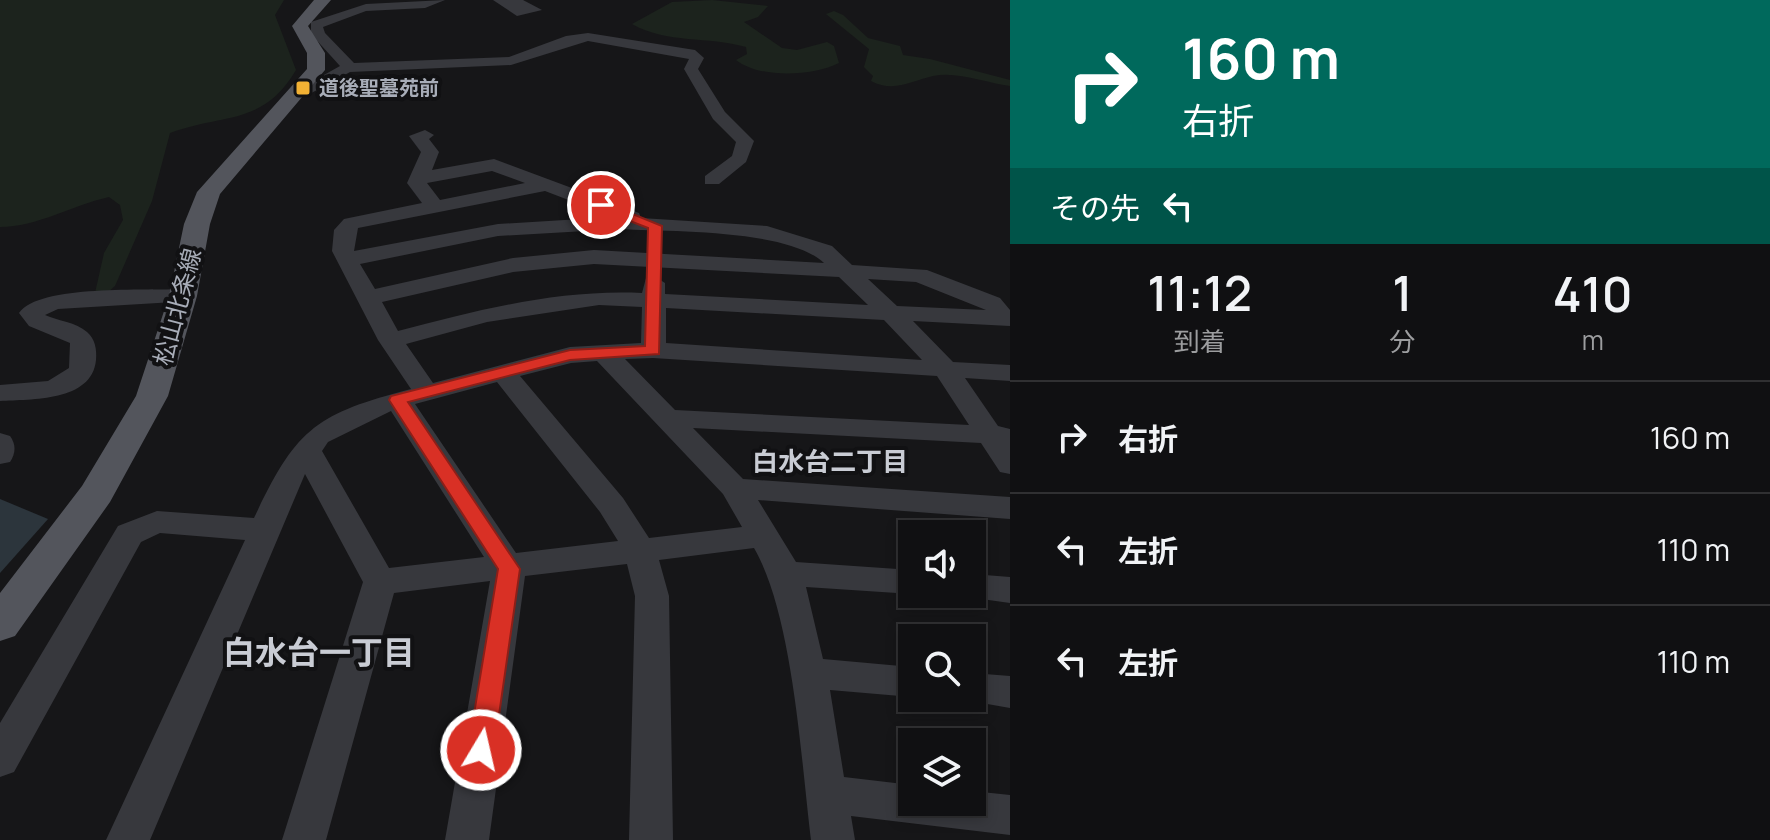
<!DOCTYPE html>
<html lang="ja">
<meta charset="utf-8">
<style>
body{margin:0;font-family:Manrope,"Noto Sans JP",sans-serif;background:#1e1e20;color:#f1f3f6;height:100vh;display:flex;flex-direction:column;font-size:30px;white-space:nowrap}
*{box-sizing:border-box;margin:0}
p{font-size:26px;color:#9c9d9f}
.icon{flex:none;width:44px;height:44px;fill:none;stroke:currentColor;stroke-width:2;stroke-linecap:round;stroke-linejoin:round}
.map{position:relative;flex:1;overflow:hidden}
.details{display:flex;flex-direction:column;background:#101012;width:760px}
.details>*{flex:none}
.hud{background:#00695c;color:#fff;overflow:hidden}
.buttons{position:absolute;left:898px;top:520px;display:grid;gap:16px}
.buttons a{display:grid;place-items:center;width:88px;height:88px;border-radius:0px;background:#101012;box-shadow:0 4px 12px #0003,0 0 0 2px #303032;font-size:40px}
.pin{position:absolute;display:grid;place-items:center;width:68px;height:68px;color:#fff;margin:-34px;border:4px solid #fff;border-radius:50%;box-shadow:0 2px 8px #0007}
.me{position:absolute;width:88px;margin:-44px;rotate:9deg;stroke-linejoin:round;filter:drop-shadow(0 0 6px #0008)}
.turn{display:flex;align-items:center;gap:28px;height:168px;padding:0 40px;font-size:36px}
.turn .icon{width:104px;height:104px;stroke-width:2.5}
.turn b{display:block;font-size:56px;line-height:68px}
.then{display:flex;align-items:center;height:76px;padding:0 40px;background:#0003;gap:16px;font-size:30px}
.eta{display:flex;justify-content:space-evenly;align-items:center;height:136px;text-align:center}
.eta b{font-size:48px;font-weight:600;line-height:56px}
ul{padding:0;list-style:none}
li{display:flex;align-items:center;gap:24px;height:112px;padding:0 40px;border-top:2px solid #303032}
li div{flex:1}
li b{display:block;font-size:30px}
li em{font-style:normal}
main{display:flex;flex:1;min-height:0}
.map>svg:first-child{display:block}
.green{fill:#1c231d}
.water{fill:#2c353c}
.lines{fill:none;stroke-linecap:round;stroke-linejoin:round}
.minor{fill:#37383d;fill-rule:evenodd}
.major{fill:#53555c;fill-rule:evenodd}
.route{fill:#d93025;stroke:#8d1f18;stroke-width:2}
.poi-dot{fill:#f2b134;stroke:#111113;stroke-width:3}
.labels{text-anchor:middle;stroke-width:8;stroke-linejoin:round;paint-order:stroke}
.far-poi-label{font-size:20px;font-weight:bold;fill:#a8adb8;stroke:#111113;text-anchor:start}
.street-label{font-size:24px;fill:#a8adb8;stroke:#111113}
.neighbourhood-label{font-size:26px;font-weight:bold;fill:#c9ccd4;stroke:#111113}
.near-neighbourhood-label{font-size:32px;font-weight:bold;fill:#c9ccd4;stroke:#111113}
</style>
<main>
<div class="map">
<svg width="1010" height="840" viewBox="0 0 1010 840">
<rect width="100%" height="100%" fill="#161618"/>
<g class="green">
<path d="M0,0H284L275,15L296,70C263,126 224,113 170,133L152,201L115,286L108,292L95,293L104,253L123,220L120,205L109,197C73,205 37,227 0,227Z"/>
<path d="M712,0L768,6L758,17L744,22L782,48L797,50L827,42L834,46L839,63C813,76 760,79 736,60L747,54L746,47C708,36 667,44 632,24L672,2Z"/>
<path d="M834,11L843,15L868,38L900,46L903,55L930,59L1010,80V86C986,83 958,71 933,76C911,81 894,93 871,81L873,76L864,67L869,49L826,14Z"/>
</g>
<path class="water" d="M0,499L48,519L0,573Z"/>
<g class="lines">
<g class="minor">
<path d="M445,0L425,8L366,11L323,27L325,33L354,63L509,57L566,36L588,33L695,50L704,58L698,69L725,112L754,141L746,162L719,184H705V176L732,156L736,142L713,119L684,69L689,59L588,41L511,65L350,72L304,97L290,94L340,66L311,34V22L366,4Z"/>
<path d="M493,0H523L542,10L517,16Z"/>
<path d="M425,130L434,135L429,139L439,152L432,170L494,159L639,213L641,218L767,226L832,246L852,265L927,270L1000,298L1010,310V326L913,321L953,362L1010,365V381L965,378L998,426L1010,429V474L1000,472L981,443L693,428L743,479L1010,497V519L758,500L796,562L912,570V594L806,587L823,659L912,667V697L830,690L844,777L912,785V802H972V791L1010,795V835L851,816L855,840H811C801,760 793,615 754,548L659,560L669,596L673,840H629L635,596L627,564L525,576L489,840H445L490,581L394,593L326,840H282L363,582L305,474L150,840H106L245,540L160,533L141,542L14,772L0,777V723L118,526L157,511L254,518C296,429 315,414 411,389L378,340L332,251L334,230L344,219L422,203L407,183L421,152L409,136ZM492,171L525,183L440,200L427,183ZM545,191L613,217L498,224L354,251L358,228ZM620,229C671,232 788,229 824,263L594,250L513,258L375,289L360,264L498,236ZM594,264L839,277L868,305L665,294V283L654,276L646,278L642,293C559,289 478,310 398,331L382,302L513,272ZM868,279L916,282L986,310L897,306ZM599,305L642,307L641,343L570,347L433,383L406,344L487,322ZM666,308L884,320L922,360L666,343ZM653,358L937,376L969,425L675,410L625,359ZM597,361L723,494L742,527L649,538L623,498L520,376L571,363ZM497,382L600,512L618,541L516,553L415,404ZM391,411L484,557L389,568L322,451L328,442Z"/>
<path d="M183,289L195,296L191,301L58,309L45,315C58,321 76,322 87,332C95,339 97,349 96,360C92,402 31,399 0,401V385L48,381L69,368L70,343L29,326L19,313C39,284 148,291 183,289Z"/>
<path d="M0,433L10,436C16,444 16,453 10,462L0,464Z"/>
<path d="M972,574L1010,577V603L960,596L972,594Z"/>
<path d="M972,673L1010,676V708L959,699L972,698Z"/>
</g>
<path class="major" d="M314,0H331L308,26L325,53V70L220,194L210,224L197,296L168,396L110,502L15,636L0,641V593L82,486L136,396L169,296L184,224L197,192L307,69V53L292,26Z"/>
</g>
<path class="route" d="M601,201L662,226L659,354L570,360L408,402L520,569L494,750L490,758L481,761L472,758L468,750L498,569L389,400L391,396L570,350L645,346L648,228L596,208V202Z"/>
<rect class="poi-dot" x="295" y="80" width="16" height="16" rx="4"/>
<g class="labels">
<g class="far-poi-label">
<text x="319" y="95">道後聖墓苑前</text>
</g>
<g class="street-label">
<text transform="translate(178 307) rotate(-75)" y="8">松山北条線</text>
</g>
<g class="neighbourhood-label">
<text x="830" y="471">白水台二丁目</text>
</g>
<g class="near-neighbourhood-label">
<text x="319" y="664">白水台一丁目</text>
</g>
</g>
</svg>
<div class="buttons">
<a><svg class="icon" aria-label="sound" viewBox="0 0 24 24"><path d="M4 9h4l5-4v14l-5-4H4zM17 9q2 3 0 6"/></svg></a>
<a><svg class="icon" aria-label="search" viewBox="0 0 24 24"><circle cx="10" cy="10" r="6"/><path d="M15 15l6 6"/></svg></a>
<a><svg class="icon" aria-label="layers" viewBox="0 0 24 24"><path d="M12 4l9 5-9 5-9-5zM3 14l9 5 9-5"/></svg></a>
</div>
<div class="pin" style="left:601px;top:205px;background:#d93025"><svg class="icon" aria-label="arrive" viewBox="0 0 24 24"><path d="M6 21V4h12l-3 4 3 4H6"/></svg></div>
<svg class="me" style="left:481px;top:750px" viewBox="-20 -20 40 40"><circle r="17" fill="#d93025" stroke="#fff" stroke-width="3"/><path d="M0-11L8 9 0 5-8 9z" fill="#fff"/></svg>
</div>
<section class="details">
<div class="hud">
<div class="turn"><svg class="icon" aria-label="right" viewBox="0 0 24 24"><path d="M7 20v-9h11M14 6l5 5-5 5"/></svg><div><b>160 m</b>右折</div></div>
<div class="then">その先<svg class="icon" aria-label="left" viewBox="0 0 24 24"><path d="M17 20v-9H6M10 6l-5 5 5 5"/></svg></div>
</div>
<div class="eta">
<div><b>11:12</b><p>到着</p></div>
<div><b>1</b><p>分</p></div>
<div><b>410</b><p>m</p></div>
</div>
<ul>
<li><svg class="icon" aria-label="right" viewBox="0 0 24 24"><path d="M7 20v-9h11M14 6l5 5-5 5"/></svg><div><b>右折</b></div><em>160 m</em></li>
<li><svg class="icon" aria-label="left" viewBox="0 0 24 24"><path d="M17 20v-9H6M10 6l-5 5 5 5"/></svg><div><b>左折</b></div><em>110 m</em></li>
<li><svg class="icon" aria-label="left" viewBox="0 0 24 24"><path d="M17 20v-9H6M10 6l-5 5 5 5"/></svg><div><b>左折</b></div><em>110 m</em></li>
</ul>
</section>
</main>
